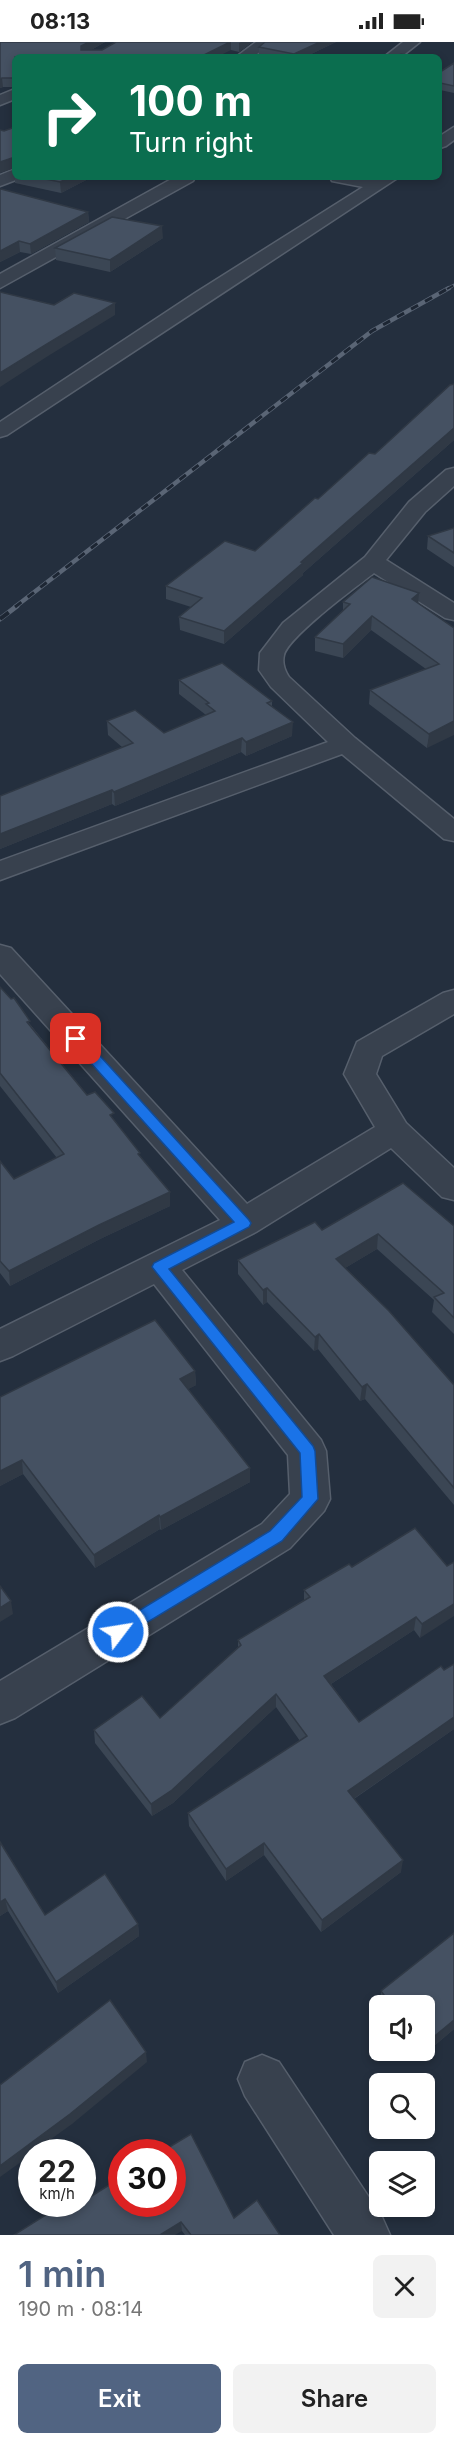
<!DOCTYPE html>
<meta charset="utf-8">
<style>
body{margin:0;font-family:Inter,sans-serif;background:#f2f2f2;color:#222;height:100vh;display:flex;flex-direction:column;font-size:22px;white-space:nowrap}
*{box-sizing:border-box;margin:0}
p{font-size:20px;color:#767676}
.icon{flex:none;width:33px;height:33px;fill:none;stroke:currentColor;stroke-width:2;stroke-linecap:round;stroke-linejoin:round}
.map{position:relative;height:2193px;overflow:hidden}
.sheet{display:flex;flex-direction:column;background:#fff;flex:1}
.sheet>*{flex:none}
.hud{position:absolute;left:12px;top:12px;width:430px;height:126px;border-radius:9px;box-shadow:0 3px 9px #0003;background:#0b6e4f;color:#fff;overflow:hidden}
.buttons{position:absolute;left:369px;top:1953px;display:grid;gap:12px}
.buttons a{display:grid;place-items:center;width:66px;height:66px;border-radius:9px;background:#fff;box-shadow:0 3px 9px #0003;font-size:30px}
.speed{position:absolute;left:18px;top:2097px;display:flex;gap:12px;font-size:30px;font-weight:700;text-align:center}
.speed>*{display:grid;place-content:center;width:78px;height:78px;border-radius:50%;background:#fff;box-shadow:0 3px 9px #0003;line-height:1}
.speed small{font-size:15px;font-weight:400}
.speed .limit{border:9px solid #d22;background:#fff;color:#111}
.pin{position:absolute;display:grid;place-items:center;width:51px;height:51px;color:#fff;margin:-26px;border-radius:12px;box-shadow:0 3px 9px #0006}
.me{position:absolute;width:66px;margin:-33px;rotate:59deg;stroke-linejoin:round;filter:drop-shadow(0 0 4px #0008)}
.turn{display:flex;align-items:center;gap:21px;height:126px;padding:0 18px;font-size:27px}
.turn .icon{width:78px;height:78px;stroke-width:2.5}
.turn b{display:block;font-size:42px;line-height:51px}
.round{display:grid;place-items:center;flex:none;width:63px;height:63px;border-radius:9px;background:#f2f2f2}
.head{display:flex;align-items:center;justify-content:space-between;height:102px;padding:0 18px}
h1{font-size:36px;font-weight:600;line-height:45px;color:#516482}
.primary-button{display:flex;gap:12px;margin-top:auto;padding:12px 18px}
.primary-button a{flex:1;height:69px;border-radius:9px;background:#516482;color:#fff;font-size:24px;font-weight:600;line-height:69px;text-align:center}
.primary-button a+a{background:#f2f2f2;color:#222}
.status{display:flex;justify-content:space-between;align-items:center;height:42px;padding:0 30px;background:#fff;direction:ltr}
.status svg{height:16px;fill:currentColor}
.map>svg:first-child{display:block}
.lines{fill:none;stroke-linecap:round;stroke-linejoin:round}
.minor-casing{stroke:#565f6c;stroke-width:3}
.minor{fill:#38414e;fill-rule:evenodd}
.rail-far2-casing{stroke:#5a6575;stroke-width:3}
.rail-far1-casing{stroke:#5a6575;stroke-width:4.5}
.rail-casing{stroke:#5a6575;stroke-width:5}
.rail-far2{stroke:#1d2633;stroke-width:2;stroke-dasharray:7;stroke-linecap:butt}
.rail-far1{stroke:#1d2633;stroke-width:3;stroke-dasharray:8;stroke-linecap:butt}
.rail{stroke:#1d2633;stroke-width:4;stroke-dasharray:11;stroke-linecap:butt}
.wall{fill:#3b4654}
.shaded-wall{fill:#303945}
.building{fill:#455162;stroke:#303945;stroke-width:1.5}
.route{fill:#1a73e8;stroke:#114b97;stroke-width:1.5}
</style>
<div class="status"><b>08:13</b><svg viewBox="0 0 49 12"><path d="M0 12V9h3v3zM5 12V6h3v6zM10 12V3h3v9zM15 12V0h3v12zM26 1h20v11H26zM47 4h2v5h-2z"/></svg></div>
<div class="map">
<svg width="454" height="2193" viewBox="0 0 454 2193">
<rect width="100%" height="100%" fill="#242f3e"/>
<g class="lines">
<defs>
<g id="minor">
<path d="M256,0H273L253,15H236Z"/>
<path d="M403,0H420L401,15H384Z"/>
<path d="M15,47V57L0,63V53Z"/>
<path d="M454,85V98L446,104L440,106V94Z"/>
<path d="M15,127V135L21,136L0,144V133Z"/>
<path d="M175,135H195L193,139L0,246V232Z"/>
<path d="M330,135H362L375,138L380,135H399L7,393L0,395V380L195,251L363,145L332,139Z"/>
<path d="M454,426V444L425,470L386,518L454,561V578L445,576L374,531C356,545 289,594 284,613C282,621 285,629 289,635L355,696L454,777V799L444,797L342,712L0,838V819L328,700L271,645L259,628L260,611L283,581L365,515L409,460L446,428Z"/>
<path d="M0,903L11,906L247,1162L375,1085L344,1032L357,1000L443,951L454,948V972L382,1014L376,1032L406,1081L454,1126V1158L442,1155L391,1106L256,1190L182,1228L321,1398L326,1409L330,1457L324,1469L290,1506L15,1676L0,1682V1639L262,1482L290,1452L288,1413L154,1242L13,1314L0,1319V1287L220,1178L0,932Z"/>
<path d="M262,2013L279,2020L382,2175L390,2193H334L245,2054L238,2037L245,2020Z"/>
</g>
</defs>
<use href="#minor" class="minor-casing"/>
<use href="#minor" class="minor"/>
<defs>
<path id="rail-far2" d="M447,247L454,243"/>
<path id="rail-far1" d="M15,565L372,289L449,246"/>
<path id="rail" d="M0,577L17,564"/>
</defs>
<use href="#rail-far2" class="rail-far2-casing"/>
<use href="#rail-far1" class="rail-far1-casing"/>
<use href="#rail" class="rail-casing"/>
<use href="#rail-far2" class="rail-far2"/>
<use href="#rail-far1" class="rail-far1"/>
<use href="#rail" class="rail"/>
</g>
<g class="wall">
<path d="M0,0H105L91,8H102L116,0H252L239,10L231,8L15,15V45H3L0,46Z"/>
<path d="M265,0H336L305,15H266L259,14V5Z"/>
<path d="M454,21V51L440,48V30Z"/>
<path d="M15,130V135H92L61,151L15,141Z"/>
<path d="M0,148L88,170L89,180L31,212L20,210L0,220Z"/>
<path d="M163,196L110,230L56,218L55,206Z"/>
<path d="M454,342V398L303,531V533L224,602L180,588L179,575L191,565L166,557V544L255,509L318,457L375,412Z"/>
<path d="M454,486V525L427,507L428,494Z"/>
<path d="M419,551L418,562L454,586L427,706L369,662L370,648L426,627L371,588L343,616L315,609V595L343,569V560Z"/>
<path d="M179,638L272,659V664L292,694L246,714L241,710L115,764L112,762L0,807V754L122,705L108,693L107,679L164,691L206,673L179,652Z"/>
<path d="M0,945L87,1053L115,1079L140,1115L170,1164L100,1197L10,1244L0,1231V1119L14,1137L57,1116L0,1044Z"/>
<path d="M454,1184V1292L432,1270L434,1258L377,1207L345,1226L454,1343V1463L365,1357L360,1359L318,1307L314,1309L267,1260L263,1263L238,1232V1218L322,1188Z"/>
<path d="M195,1329L196,1343L188,1347L250,1426V1440L161,1488L160,1487L95,1526L23,1432L0,1444V1355Z"/>
<path d="M447,1524L420,1596L414,1588L331,1642L359,1680L454,1622V1687L354,1757L401,1830L321,1890L264,1813L226,1839L189,1784L188,1771L300,1699L276,1665L173,1761L152,1774L95,1701L94,1688L160,1676L238,1606V1598L304,1558V1548L352,1525Z"/>
<path d="M0,1800L45,1873L138,1882L139,1894L58,1951L8,1869L0,1874Z"/>
<path d="M454,1891V1987L421,2015L416,2008H424V1964H382L380,1960L381,1949Z"/>
<path d="M67,2170L234,2176L280,2193H185L182,2189Z"/>
</g>
<g class="shaded-wall">
<path d="M89,0H105L82,13L81,15V4Z"/>
<path d="M230,0H231V8L217,15H200Z"/>
<path d="M241,0H252L239,10V1Z"/>
<path d="M320,0H336L305,15H294V12Z"/>
<path d="M2,36L3,45L0,46V37Z"/>
<path d="M15,115V126L0,131V120Z"/>
<path d="M71,135H92L61,151L60,140Z"/>
<path d="M88,170L89,180L31,212L30,202Z"/>
<path d="M162,184L163,196L110,230V218Z"/>
<path d="M19,199L20,210L0,220V209Z"/>
<path d="M115,261V273L48,314L0,345V331L47,302Z"/>
<path d="M454,386V398L303,531V533L224,602V589L301,520Z"/>
<path d="M419,551L418,564L412,557Z"/>
<path d="M372,574L371,588L343,616V602Z"/>
<path d="M454,679V693L427,706L429,692Z"/>
<path d="M293,680L292,694L246,714V700Z"/>
<path d="M242,696L241,710L115,764L114,750Z"/>
<path d="M112,748V762L0,807V792Z"/>
<path d="M170,1150V1164L100,1197L10,1244L9,1229L99,1183Z"/>
<path d="M378,1192L377,1207L335,1232L336,1217Z"/>
<path d="M267,1246V1260L263,1263V1248Z"/>
<path d="M319,1292L318,1307L314,1309L315,1295Z"/>
<path d="M195,1329L196,1343L181,1351L180,1337Z"/>
<path d="M367,1342L365,1357L360,1359L362,1345Z"/>
<path d="M22,1418L23,1432L0,1444V1429Z"/>
<path d="M250,1426V1440L161,1488L160,1475Z"/>
<path d="M159,1473L160,1487L95,1526L94,1513Z"/>
<path d="M11,1559L13,1572L0,1580V1566Z"/>
<path d="M454,1562V1574L420,1596L422,1582Z"/>
<path d="M416,1575L414,1588L323,1647L324,1634Z"/>
<path d="M276,1652V1665L173,1761L152,1774L151,1762Z"/>
<path d="M454,1675V1687L346,1762L348,1749Z"/>
<path d="M264,1801V1813L226,1839V1827Z"/>
<path d="M403,1818L401,1830L321,1890L322,1878Z"/>
<path d="M5,1857L8,1869L0,1874V1860Z"/>
<path d="M138,1882L139,1894L58,1951L56,1940Z"/>
<path d="M454,1978V1987L421,2015L422,2008H424V2003Z"/>
<path d="M146,2010L147,2020L72,2082L33,2110H32V2112L0,2135V2124Z"/>
<path d="M181,2180L182,2189L175,2193H160Z"/>
</g>
<g class="building">
<path d="M0,0H89L81,4V8H102L116,0H230L200,15H15V36H2L0,37Z"/>
<path d="M265,0H320L294,12L259,5Z"/>
<path d="M401,12L416,15H397Z"/>
<path d="M454,21V44L440,41V30Z"/>
<path d="M15,85V115L0,120V88L4,89Z"/>
<path d="M36,135H71L60,140Z"/>
<path d="M1,147L88,170L30,202L19,199L0,209V148Z"/>
<path d="M112,175L162,184L110,218L55,206Z"/>
<path d="M0,250L54,263L74,251L115,261L47,302L0,331Z"/>
<path d="M454,342V386L301,520L303,521L224,589L179,575L202,556L166,544L225,499L255,509L315,456L318,457L369,411L375,412L450,343Z"/>
<path d="M454,486V511L428,494Z"/>
<path d="M372,535L419,551L412,557L454,586V679L429,692L370,648L439,622L372,574L343,602L315,595L350,562L343,560Z"/>
<path d="M222,621L272,659L267,661L293,680L246,700L242,696L114,750L112,748L0,792V754L133,701L107,679L135,668L164,691L215,669L206,662L209,661L179,638Z"/>
<path d="M0,945L11,957L14,956L30,979L27,980L87,1053L95,1050L114,1071L110,1073L140,1111L138,1112L170,1150L99,1183L9,1229L0,1219V1119L14,1137L64,1112L0,1031Z"/>
<path d="M403,1141L454,1184V1276L434,1255L444,1251L378,1192L336,1217L389,1269L454,1343V1446L367,1342L362,1345L319,1292L315,1295L267,1246L263,1248L238,1218L315,1180L322,1188Z"/>
<path d="M155,1278L195,1329L180,1337L250,1426L160,1475L159,1473L94,1513L22,1418L0,1429V1355Z"/>
<path d="M415,1486L447,1524L454,1520V1562L422,1582L416,1575L324,1634L359,1680L441,1624L444,1628L454,1622V1675L348,1749L403,1818L322,1878L264,1801L226,1827L188,1771L307,1694L276,1652L172,1748L151,1762L94,1688L142,1654L160,1676L241,1603L238,1598L310,1555L304,1548L349,1522L352,1525Z"/>
<path d="M0,1544L11,1559L0,1566Z"/>
<path d="M0,1800L45,1873L105,1832L138,1882L56,1940L5,1857L0,1860Z"/>
<path d="M454,1891V1978L424,2003V1964H392L381,1949Z"/>
<path d="M110,1958L146,2010L70,2072L0,2124V2043Z"/>
<path d="M191,2092L234,2176L257,2158L280,2193H191L181,2180L160,2193H14L63,2162L67,2170L80,2162H82V2160L122,2135V2162H172V2110H161Z"/>
</g>
<path class="route" d="M76,992L81,993L249,1178L251,1181L249,1185L169,1227L313,1404L315,1409L318,1457L282,1499L118,1598L112,1596L110,1590L112,1585L270,1489L302,1455L300,1411L152,1225L154,1221L234,1180L72,1000L70,997Z"/>
</svg>
<div class="buttons">
<a><svg class="icon" aria-label="sound" viewBox="0 0 24 24"><path d="M4 9h4l5-4v14l-5-4H4zM17 9q2 3 0 6"/></svg></a>
<a><svg class="icon" aria-label="search" viewBox="0 0 24 24"><circle cx="10" cy="10" r="6"/><path d="M15 15l6 6"/></svg></a>
<a><svg class="icon" aria-label="layers" viewBox="0 0 24 24"><path d="M12 4l9 5-9 5-9-5zM3 14l9 5 9-5"/></svg></a>
</div>
<div class="speed"><div>22<small>km/h</small></div><div class="limit">30</div></div>
<div class="pin" style="left:76px;top:997px;background:#d93025"><svg class="icon" aria-label="arrive" viewBox="0 0 24 24"><path d="M6 21V4h12l-3 4 3 4H6"/></svg></div>
<svg class="me" style="left:118px;top:1590px" viewBox="-20 -20 40 40"><circle r="17" fill="#1a73e8" stroke="#fff" stroke-width="3"/><path d="M0-11L8 9 0 5-8 9z" fill="#fff"/></svg>
<div class="hud">
<div class="turn"><svg class="icon" aria-label="right" viewBox="0 0 24 24"><path d="M7 20v-9h11M14 6l5 5-5 5"/></svg><div><b>100 m</b>Turn right</div></div>
</div>
</div>
<section class="sheet">
<div class="head"><div><h1>1 min</h1><p>190 m · 08:14</p></div><a class="round"><svg class="icon" aria-label="close" viewBox="0 0 24 24"><path d="M6 6l12 12M18 6L6 18"/></svg></a></div>
<div class="primary-button"><a>Exit</a><a>Share</a></div>
</section>
